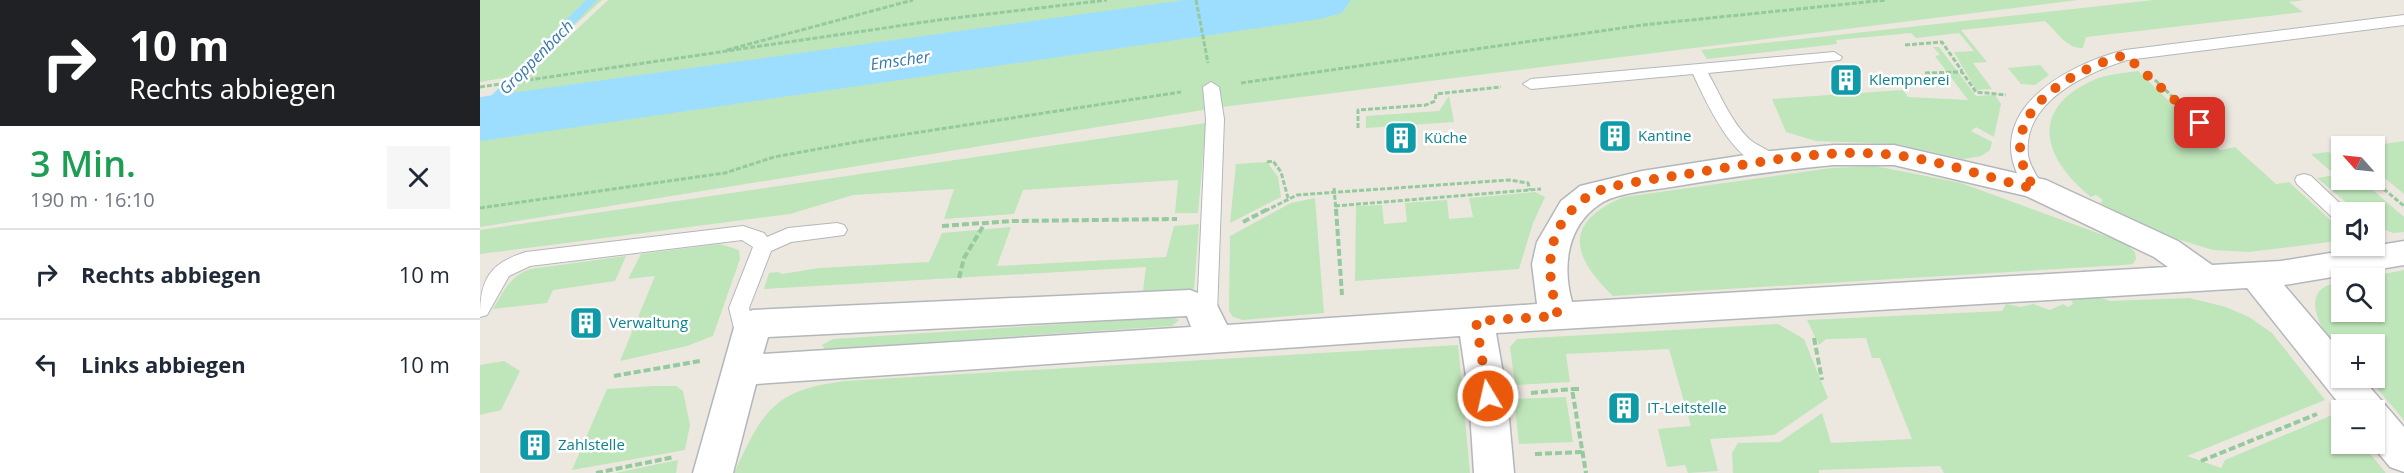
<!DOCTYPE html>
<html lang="de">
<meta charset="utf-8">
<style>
body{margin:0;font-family:"Open Sans",sans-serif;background:#f6f6f7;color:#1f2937;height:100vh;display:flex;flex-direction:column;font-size:22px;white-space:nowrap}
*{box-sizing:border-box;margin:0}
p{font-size:20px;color:#747a83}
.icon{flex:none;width:33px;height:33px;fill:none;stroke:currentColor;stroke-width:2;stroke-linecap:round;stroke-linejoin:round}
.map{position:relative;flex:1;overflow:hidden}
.panel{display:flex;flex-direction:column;background:#fff;width:480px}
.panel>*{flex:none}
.top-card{background:#202124;color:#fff;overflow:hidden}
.needle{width:39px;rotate:297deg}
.buttons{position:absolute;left:1851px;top:136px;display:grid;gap:12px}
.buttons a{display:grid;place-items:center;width:54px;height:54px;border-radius:0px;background:#fff;box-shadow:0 2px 4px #0004;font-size:30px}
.pin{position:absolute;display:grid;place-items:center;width:51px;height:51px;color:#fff;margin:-26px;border-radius:12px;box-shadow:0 3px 9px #0006}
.me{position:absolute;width:66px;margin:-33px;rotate:351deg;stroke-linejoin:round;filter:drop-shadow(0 0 4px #0008)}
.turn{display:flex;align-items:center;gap:21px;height:126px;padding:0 30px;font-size:27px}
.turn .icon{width:78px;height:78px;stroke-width:2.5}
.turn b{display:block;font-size:42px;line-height:51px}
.round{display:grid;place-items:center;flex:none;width:63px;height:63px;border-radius:0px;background:#f6f6f7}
.summary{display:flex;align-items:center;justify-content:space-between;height:102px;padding:0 30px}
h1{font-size:36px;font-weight:600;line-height:45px;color:#1e9e55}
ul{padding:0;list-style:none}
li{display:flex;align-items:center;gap:18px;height:90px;padding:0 30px;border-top:2px solid #e0e1e3}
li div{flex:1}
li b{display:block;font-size:22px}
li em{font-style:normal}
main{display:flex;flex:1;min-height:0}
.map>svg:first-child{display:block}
.green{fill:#bfe5ba}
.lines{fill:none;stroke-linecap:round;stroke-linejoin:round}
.stream{fill:#9ddeff;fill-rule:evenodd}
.river{fill:#9ddeff;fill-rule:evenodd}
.lane-casing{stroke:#b3b7bb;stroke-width:2}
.street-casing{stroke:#b3b7bb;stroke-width:3}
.path-far1{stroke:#95c99e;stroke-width:3;stroke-dasharray:5 2;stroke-linecap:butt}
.path{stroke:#95c99e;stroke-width:4;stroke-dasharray:7 3;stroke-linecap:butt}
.lane{fill:#fff;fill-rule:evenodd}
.street{fill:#fff;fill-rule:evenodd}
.route{stroke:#ea580c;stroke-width:10;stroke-dasharray:0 18}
.labels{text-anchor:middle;stroke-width:5;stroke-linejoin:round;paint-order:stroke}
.culture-label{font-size:15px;fill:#0d838f;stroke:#fff;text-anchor:start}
.water-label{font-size:16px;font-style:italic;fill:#367aaa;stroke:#fff}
</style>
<main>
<section class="panel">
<div class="top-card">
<div class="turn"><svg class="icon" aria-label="right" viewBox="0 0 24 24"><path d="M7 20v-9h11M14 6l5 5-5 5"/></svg><div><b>10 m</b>Rechts abbiegen</div></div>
</div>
<div class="summary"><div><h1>3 Min.</h1><p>190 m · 16:10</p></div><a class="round"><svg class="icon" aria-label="close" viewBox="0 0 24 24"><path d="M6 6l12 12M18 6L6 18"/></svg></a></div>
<ul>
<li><svg class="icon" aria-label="right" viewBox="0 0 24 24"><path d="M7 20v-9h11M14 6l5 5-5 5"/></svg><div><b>Rechts abbiegen</b></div><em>10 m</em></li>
<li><svg class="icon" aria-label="left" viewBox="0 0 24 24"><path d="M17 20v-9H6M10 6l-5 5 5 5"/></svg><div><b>Links abbiegen</b></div><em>10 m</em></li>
</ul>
</section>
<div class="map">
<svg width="1924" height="473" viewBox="0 0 1924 473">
<rect width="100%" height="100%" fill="#ece8df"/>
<g class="green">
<path d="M0,0H122L40,75L0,82Z"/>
<path d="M128,0H1598L742,107L0,227V121Z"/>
<path d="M1674,0H1825L1809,2L1823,12L1606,37L1603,48C1587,49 1576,31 1565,21L1481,30L1507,62L1493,63L1512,89L1496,90L1474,52L1494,51L1479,33L1436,38L1431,33L1356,40L1357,44L1227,59L1221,50Z"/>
<path d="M1453,47H1459L1496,96L1515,95L1521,104L1514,137L1496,127L1491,131L1512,142L1510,150L1501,156L1483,159L1417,144L1336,141L1306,132L1292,99L1423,90L1428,97L1488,100L1455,56L1460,55Z"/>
<path d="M1560,65L1569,75L1555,85L1541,84L1528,68Z"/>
<path d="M1658,71L1740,150L1755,147L1796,184L1809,182L1857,226L1860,231L1857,241L1769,252L1733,250L1684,235L1620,203L1623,200L1616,195L1611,197C1562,158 1548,108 1616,79C1629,74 1644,73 1658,71Z"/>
<path d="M969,96L974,122L886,128V116L959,111Z"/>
<path d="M726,123L718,213H695L698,180L543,190L534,214L464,219L474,189L373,195L310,214L0,254V230Z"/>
<path d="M1924,141V194L1895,170L1894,147H1884Z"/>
<path d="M1849,152L1861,163L1862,180H1881L1924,217V232L1913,233L1895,226L1894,213H1879L1837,178L1855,175L1831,154Z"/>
<path d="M787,162L798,177L801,197L750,223L756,164Z"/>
<path d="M1395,166L1481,183L1645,243L1655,252L1656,259L1653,264L1643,265L1133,296C1091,256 1083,222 1144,197L1351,168Z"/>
<path d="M1055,192L1065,197L1053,223L1039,269L875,281L876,206L902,205L904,224L927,222L925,203L967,200L969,219L993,217L989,198Z"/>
<path d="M835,198L844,313L763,320L753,317L749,311L750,236L811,203Z"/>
<path d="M719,224L714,289L663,291L666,267L284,289L289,273L298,272L302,274L339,268L449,262L462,233L531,227L517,266L686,257L694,226Z"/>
<path d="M240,244L259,250L260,259L233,336L207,346L140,361L175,276L148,279L161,254Z"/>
<path d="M146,256L135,281L73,290L67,303L13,309C23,292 30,276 50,269Z"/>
<path d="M1924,270V420L1895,386L1887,387L1880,378H1894V345H1862L1861,358C1845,334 1812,288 1861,282L1862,312H1894V279H1880Z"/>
<path d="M1609,294L1630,301L1709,298L1746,307L1769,317L1792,333L1845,400L1707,456L1741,468L1745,460L1857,413L1861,418L1862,444H1882L1906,473H1464L1460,466L1339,470V473H1253L1252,453L1258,443L1300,442L1342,413L1351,443L1432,439L1400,358H1392L1386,338L1346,339L1339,345L1327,320L1522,311L1526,304L1541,307L1553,304L1570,310L1583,304L1588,307L1593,304L1591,300Z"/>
<path d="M692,317L699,320L692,326L345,349L342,345L353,339Z"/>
<path d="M1298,324L1324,339L1348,398L1294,435L1230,439L1238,471L1208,473L1205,465L1187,467L1178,429L1211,426L1189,349L1086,354L1090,382L1035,385L1030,347L1037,339Z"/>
<path d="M978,345L990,473H254C283,410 294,390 365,381Z"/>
<path d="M24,361L40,371L21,410L0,415V365Z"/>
<path d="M174,386H196L203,391L210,425L205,450L92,470L127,389Z"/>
<path d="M1086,397L1093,442L1039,444L1034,399Z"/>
<path d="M198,460L196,473H135Z"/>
</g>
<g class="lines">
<path class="stream" d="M106,0H117L4,117L0,118V107Z"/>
<path class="river" d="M705,0H871L862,13L840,19L0,141V97Z"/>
<defs>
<g id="lane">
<path d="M1924,15V25L1647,60C1606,73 1542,102 1548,155C1550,168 1558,177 1564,188L1562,192H1548C1494,118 1580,66 1645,50Z"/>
<path d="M1354,52L1362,57L1360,60L1228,73C1241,96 1250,120 1269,139C1278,147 1294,151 1300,161L1297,165C1258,176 1226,101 1213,74L1051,89L1043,84L1051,79Z"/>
<path d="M731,82L739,87L744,119L737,314L734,320L727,322L720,320L717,314L726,119L723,87Z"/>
<path d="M1824,174L1831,176L1870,213H1862V221L1855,220L1817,184L1815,180L1817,176Z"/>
<path d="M357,223L364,225L367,230L364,235L311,242L291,251L269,308L271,316L280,318L284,324L280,330L273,332L254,328L249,308L273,247L262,240L50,266L29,276L7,315L0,317C0,280 9,263 46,252L263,226L284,233L287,237L308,228Z"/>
</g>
<path id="street" d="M1354,145H1414L1566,180L1698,241L1732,265L1801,261L1924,241V265L1804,285L1862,353V378H1882L1924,427V472L1910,467L1891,444H1894V411H1865L1767,288L1016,333L1027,396L1034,473H994L989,396L980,336L276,384L253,473H213L255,324L260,314L273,310L710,290L734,299L747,325L1057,304L1052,264L1057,242L1081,201L1100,186L1162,171L1291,151ZM1354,165H1414L1546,196L1674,257L1688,267L1092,302C1082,266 1087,226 1120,204C1135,193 1172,190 1191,187C1245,178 1299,170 1354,165ZM707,316L711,327L283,354L288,337Z"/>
</defs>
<use href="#lane" class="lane-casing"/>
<use href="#street" class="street-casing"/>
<g class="path-far1">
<path d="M716,0L728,63"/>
<path d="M1425,45L1462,42L1482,71"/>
<path d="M247,50L433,0"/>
<path d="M1445,73L1482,72L1496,92L1526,95"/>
<path d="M1675,80L1737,139L1744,138"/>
<path d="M761,83L1162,25L1406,0"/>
<path d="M0,87L466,19L627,0"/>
<path d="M878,128V110L946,105L955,101L956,94L1021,87"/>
<path d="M1858,151L1862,153"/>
<path d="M787,162L793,161L801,172L808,198"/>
<path d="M1893,180L1924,206"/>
<path d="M854,188L856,211"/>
<path d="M855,206L1061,189"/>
<path d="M0,208L245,173L294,157L382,141L701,92"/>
<path d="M785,211L817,195L1029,180L1048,183L1050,190"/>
</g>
<g class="path">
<path d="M856,209L862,295"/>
<path d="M763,222L788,209"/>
<path d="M462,226L532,221L697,219"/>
<path d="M479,278L484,258L505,223"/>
<path d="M1334,338L1342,380"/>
<path d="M134,376L220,361"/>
<path d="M1099,389H1092L1106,473"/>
<path d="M1051,393L1092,389"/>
<path d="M1055,454L1103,452"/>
<path d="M1721,461L1837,414"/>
<path d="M116,473L194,457"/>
</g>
<use href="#lane" class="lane"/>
<use href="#street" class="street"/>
</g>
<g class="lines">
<path class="route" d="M1008,396L996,321L1078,316C1068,279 1063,239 1093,209C1098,204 1105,198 1111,194C1130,184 1177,179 1200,175C1269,165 1343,147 1413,155C1461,160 1508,178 1555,189C1507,119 1585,72 1645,55L1720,123"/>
</g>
<defs>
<symbol id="building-square" viewBox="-11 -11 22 22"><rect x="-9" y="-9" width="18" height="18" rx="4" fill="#0f9aa8" stroke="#fff"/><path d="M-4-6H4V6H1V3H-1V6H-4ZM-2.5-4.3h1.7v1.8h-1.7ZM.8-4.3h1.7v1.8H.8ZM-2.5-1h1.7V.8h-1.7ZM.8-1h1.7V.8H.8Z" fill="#fff"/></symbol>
</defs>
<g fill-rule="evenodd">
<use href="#building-square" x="1347" y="61" width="38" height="38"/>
<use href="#building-square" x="1116" y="117" width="38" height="38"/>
<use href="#building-square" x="902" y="119" width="38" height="38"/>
<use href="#building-square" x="87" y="304" width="38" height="38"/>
<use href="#building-square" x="1125" y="389" width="38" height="38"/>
<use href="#building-square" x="36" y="426" width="38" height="38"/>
</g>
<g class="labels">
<g class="culture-label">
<text x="1389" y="85">Klempnerei</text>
<text x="1158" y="141">Kantine</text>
<text x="944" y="143">Küche</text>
<text x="129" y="328">Verwaltung</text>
<text x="1167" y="413">IT-Leitstelle</text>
<text x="78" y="450">Zahlstelle</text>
</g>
<g class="water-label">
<text transform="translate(56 57) rotate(-45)" y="6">Groppenbach</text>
<text transform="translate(420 60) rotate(-8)" y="6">Emscher</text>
</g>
</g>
</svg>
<div class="buttons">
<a><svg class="needle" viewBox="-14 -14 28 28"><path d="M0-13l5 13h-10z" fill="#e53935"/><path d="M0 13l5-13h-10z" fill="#747a83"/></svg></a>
<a><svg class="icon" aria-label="sound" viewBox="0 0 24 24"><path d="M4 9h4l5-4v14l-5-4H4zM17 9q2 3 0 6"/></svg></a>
<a><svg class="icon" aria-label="search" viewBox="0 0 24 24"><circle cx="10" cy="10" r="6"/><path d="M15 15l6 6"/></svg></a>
<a>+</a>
<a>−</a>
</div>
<div class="pin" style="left:1720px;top:123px;background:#d93025"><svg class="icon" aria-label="arrive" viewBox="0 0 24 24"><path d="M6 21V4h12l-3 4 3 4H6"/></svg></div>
<svg class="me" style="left:1008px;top:396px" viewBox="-20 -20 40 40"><circle r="17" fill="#ea580c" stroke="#fff" stroke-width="3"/><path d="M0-11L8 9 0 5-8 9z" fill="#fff"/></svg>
</div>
</main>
